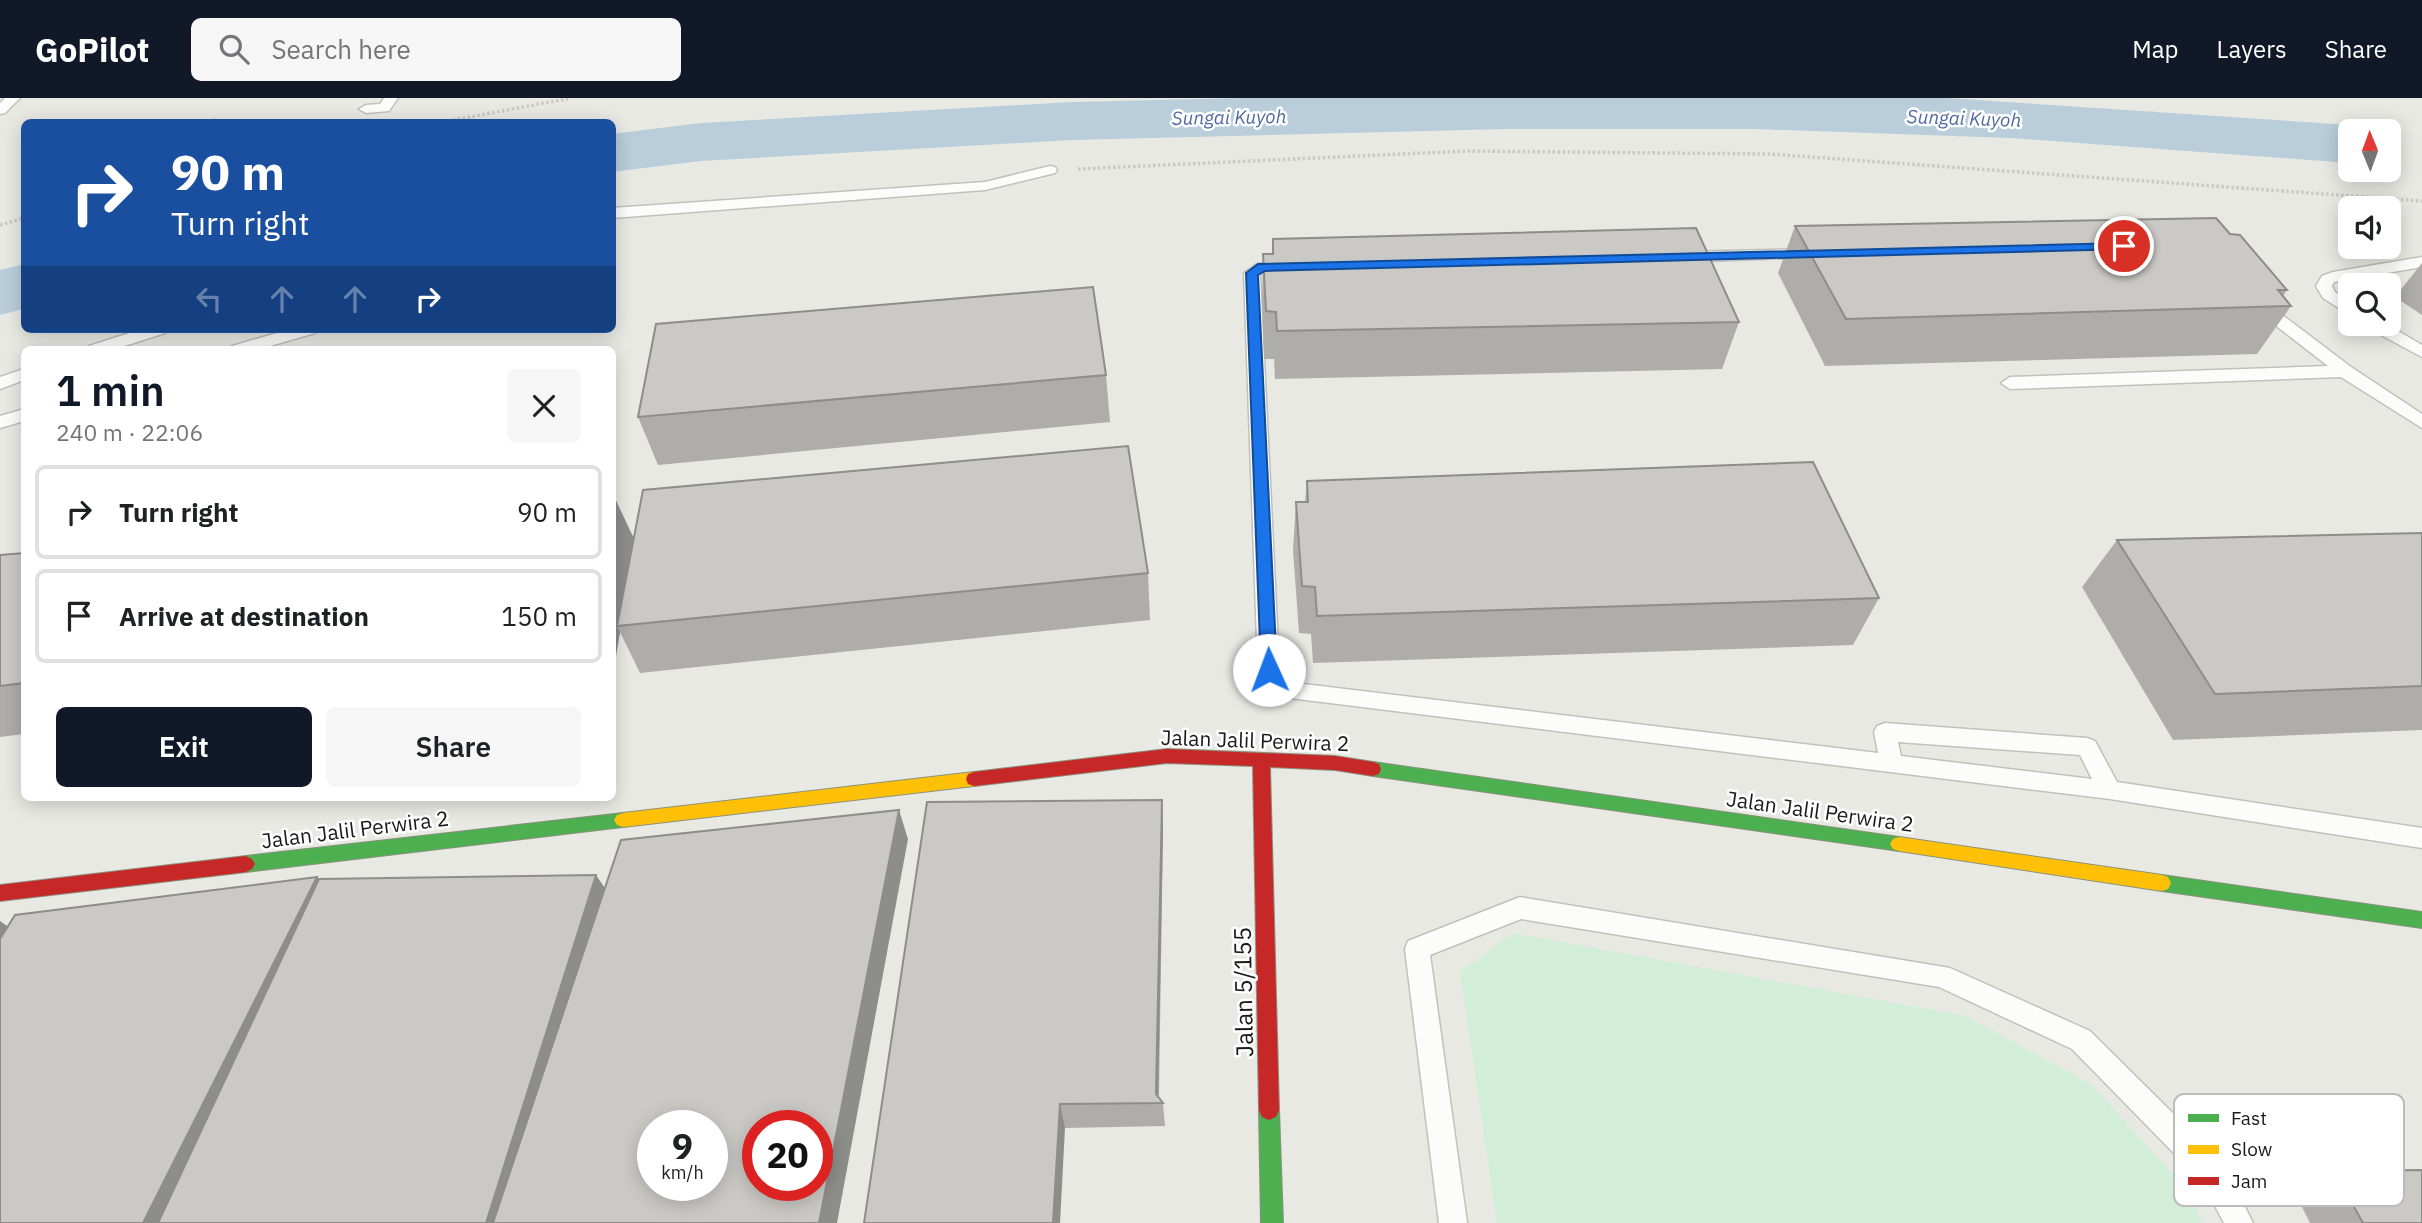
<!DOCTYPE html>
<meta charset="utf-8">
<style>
body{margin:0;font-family:"IBM Plex Sans",sans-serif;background:#f6f6f6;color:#202124;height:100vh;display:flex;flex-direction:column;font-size:26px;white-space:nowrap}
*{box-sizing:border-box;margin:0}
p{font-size:23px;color:#757577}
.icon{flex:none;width:38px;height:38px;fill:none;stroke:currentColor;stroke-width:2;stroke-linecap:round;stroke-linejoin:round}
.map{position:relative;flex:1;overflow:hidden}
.sheet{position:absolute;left:21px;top:248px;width:595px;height:455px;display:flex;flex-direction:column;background:#fff;border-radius:10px;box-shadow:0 4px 18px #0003}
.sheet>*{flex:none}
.banner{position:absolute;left:21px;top:21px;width:595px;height:214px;border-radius:10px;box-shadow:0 4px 18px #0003;background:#1a4fa0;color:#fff;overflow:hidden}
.needle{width:46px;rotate:359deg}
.controls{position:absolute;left:2338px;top:21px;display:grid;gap:14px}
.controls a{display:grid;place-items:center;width:63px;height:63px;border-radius:10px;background:#fff;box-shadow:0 4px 18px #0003;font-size:35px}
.speed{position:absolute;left:637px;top:1012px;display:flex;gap:14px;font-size:35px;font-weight:700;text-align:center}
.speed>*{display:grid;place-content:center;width:91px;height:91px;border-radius:50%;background:#fff;box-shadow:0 4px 18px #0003;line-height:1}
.speed small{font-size:18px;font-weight:400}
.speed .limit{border:10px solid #d22;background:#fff;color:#111}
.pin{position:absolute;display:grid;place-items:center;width:60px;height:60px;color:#fff;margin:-30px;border:4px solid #fff;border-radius:50%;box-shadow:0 2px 7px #0007}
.me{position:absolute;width:77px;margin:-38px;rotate:358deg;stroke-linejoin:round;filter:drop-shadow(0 0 5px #0008)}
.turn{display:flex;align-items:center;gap:24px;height:147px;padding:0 35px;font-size:32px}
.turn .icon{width:91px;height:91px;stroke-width:2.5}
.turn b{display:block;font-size:49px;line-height:60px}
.lanes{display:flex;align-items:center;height:66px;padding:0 35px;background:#0003;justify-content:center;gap:35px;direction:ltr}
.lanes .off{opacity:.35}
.round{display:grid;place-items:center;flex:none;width:74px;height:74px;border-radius:10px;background:#f6f6f6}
.summary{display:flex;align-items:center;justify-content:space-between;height:119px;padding:0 35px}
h1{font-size:42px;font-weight:600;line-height:52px;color:#111827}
.cta{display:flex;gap:14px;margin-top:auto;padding:14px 35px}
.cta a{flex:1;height:80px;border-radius:10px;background:#111827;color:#fff;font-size:28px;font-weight:600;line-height:80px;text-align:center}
.cta a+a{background:#f6f6f6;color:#202124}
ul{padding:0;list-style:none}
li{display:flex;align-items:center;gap:21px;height:94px;margin:0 14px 10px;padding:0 21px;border:4px solid #e0e0e0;border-radius:10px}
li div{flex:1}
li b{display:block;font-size:26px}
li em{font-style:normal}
header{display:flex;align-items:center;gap:42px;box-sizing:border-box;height:98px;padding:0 35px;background:#111827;color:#fff}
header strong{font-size:33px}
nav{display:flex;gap:38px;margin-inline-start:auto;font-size:24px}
.search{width:490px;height:63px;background:#f6f6f6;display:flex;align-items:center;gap:18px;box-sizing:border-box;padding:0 24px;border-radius:10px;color:#757577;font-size:26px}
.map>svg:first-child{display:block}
.park{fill:#d3eed8}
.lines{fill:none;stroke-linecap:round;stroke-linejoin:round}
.river{fill:#b9ceda;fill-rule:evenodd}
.lane-casing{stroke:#c0c0be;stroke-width:3}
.fast-casing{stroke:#8c917e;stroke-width:2}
.slow-casing{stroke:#8c917e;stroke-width:2}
.jam-casing{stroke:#8c917e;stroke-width:2}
.path{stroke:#cfc7c3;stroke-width:3.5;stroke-dasharray:2.5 2.5;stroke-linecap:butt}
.lane{fill:#fcfcfb;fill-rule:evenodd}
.fast{fill:#4caf50;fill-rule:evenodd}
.slow{fill:#ffc107;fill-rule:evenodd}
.jam{fill:#c62828;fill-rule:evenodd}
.wall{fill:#aeada9}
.shaded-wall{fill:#8d8d8a}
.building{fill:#cac9c5;stroke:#8d8d8a;stroke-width:2;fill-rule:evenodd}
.route{fill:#1a73e8;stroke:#114b97;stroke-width:2}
.labels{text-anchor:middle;stroke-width:5;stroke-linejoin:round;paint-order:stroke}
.far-water-label{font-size:19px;font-style:italic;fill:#526aa0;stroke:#fff}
.street-label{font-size:21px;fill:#1b1b1b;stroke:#fff}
.near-street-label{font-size:24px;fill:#1b1b1b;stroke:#fff}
.key{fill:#fff;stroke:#bbb;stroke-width:2}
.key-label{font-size:19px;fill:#1b1b1b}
</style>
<header>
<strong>GoPilot</strong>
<div class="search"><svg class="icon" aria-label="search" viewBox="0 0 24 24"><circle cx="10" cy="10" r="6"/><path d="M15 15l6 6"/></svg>Search here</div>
<nav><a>Map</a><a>Layers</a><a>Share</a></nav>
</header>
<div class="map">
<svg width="2422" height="1125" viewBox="0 0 2422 1125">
<rect width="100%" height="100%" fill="#e9e9e4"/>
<path class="park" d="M1513,835L1966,918L2092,987L2188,1093L2203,1125H1497L1460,874Z"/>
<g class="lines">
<g class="river">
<path d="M1240,0H1947L2350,27L2373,33H2350V65L2010,40L1755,31H1506L1073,42L701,63L612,74V36L701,25L1073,4Z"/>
<path d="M24,166V211L0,217V172Z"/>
</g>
<defs>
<g id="lane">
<path d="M5,0H20L5,15L0,16V5Z"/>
<path d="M384,0H398L389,13L366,15L359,11L366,7L380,6Z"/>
<path d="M1050,68L1055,69L1057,72L1055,75L985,92L612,120V110L985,84Z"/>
<path d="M1811,151L1817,153L1819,156L1817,159L1682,164L1674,159L1682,154Z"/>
<path d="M2422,159V169L2334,184L2332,188L2335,194L2350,205V217L2323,200L2316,188L2322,178L2333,174Z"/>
<path d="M1289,163L1297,168L1295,171L1266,174L1260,177L1279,569L1295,585L1878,655L1874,634L1877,628L1885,625L2087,640L2095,643L2117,684L2422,730V750L2110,701L1281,599L1258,572L1244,175L1257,166ZM1898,644L2080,657L2092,681L1901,658Z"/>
<path d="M2259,202L2265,204L2351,269L2422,316V330L2341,279L2010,291L2001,285L2010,279L2328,268L2253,210L2251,207Z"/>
<path d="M2366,226H2386L2422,247V259L2368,230Z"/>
<path d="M142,231H167L165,235L112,252H87L89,248Z"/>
<path d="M291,231H317L315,235L256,252H230L232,248Z"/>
<path d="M24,271V282L0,291V279Z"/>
<path d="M24,311V323L0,330V318Z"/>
<path d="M1520,799L1950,870L2090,933L2223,1065L2253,1125H2224L2203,1085L2072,951L1939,889L1521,821L1430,857L1467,1125H1439L1405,851L1408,843Z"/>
</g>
<g id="fast">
<path d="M1373,664L1899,739L1905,741L1908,746L1905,751L1899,753L1373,678L1367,676L1365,671L1367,666Z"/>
<path d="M623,715L629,717L632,722L629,727L623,729L246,774L240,771L237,766L240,761L246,758Z"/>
<path d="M2162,777L2422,814V830L2162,793L2156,791L2153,785L2156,779Z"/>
<path d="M1269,1002L1276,1005L1279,1012L1283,1125H1261L1259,1012L1262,1005Z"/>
</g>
<g id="slow">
<path d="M974,674L980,676L982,681L980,686L974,688L623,729L617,727L614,722L617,717L623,715Z"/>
<path d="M1899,739L2162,777L2168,779L2171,785L2168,791L2162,793L1899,753L1893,751L1890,746L1893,741Z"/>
</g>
<g id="jam">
<path d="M1167,651L1335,658L1373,664L1379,666L1381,671L1379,676L1373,678L1335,672L1270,669L1279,1012L1276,1019L1269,1022L1262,1019L1259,1012L1253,668L1167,665L974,688L968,686L966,681L968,676L974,674Z"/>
<path d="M246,758L252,761L255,766L252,771L246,774L0,803V787Z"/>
</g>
</defs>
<use href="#lane" class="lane-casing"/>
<use href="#fast" class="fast-casing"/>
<use href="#slow" class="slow-casing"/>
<use href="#jam" class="jam-casing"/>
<g class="path">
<path d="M211,24L215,20"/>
<path d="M443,24L571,0"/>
<path d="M1078,71L1467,53L1769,56L2422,103"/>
<path d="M0,127L24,120"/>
</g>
<use href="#lane" class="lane"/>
<use href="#fast" class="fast"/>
<use href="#slow" class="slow"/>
<use href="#jam" class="jam"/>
</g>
<g class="wall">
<path d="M1795,128L2230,136L2287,192L2283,198L2291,208L2257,256L1825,268L1778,175Z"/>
<path d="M1263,156L1739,224L1722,271L1275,281L1274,261H1264L1262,204Z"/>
<path d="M2422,165V217L2395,199Z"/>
<path d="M1106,277L1110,324L658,367L638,319Z"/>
<path d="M1307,383L1879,500L1853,547L1313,565L1311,536L1299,535L1293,452L1296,404H1305Z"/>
<path d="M612,396L634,441L1148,475L1150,522L640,575L620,534L614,570H612Z"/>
<path d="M2422,435V632L2173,642L2082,489L2117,442Z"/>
<path d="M24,455V636L0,639V457Z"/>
<path d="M1162,702L1163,731L1159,999L1163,1005L1165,1028L1065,1030L864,1125Z"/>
<path d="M2334,1073L2422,1125H2310L2295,1095Z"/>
</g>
<g class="shaded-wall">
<path d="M613,396L635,443L617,528L620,534L614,570L612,568Z"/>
<path d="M1162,702L1163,731L1158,1005L1156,996Z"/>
<path d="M899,712L908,741L837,1125H819Z"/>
<path d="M596,777L615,805L518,1125H486Z"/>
<path d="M317,779L344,807L191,1125H143Z"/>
<path d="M0,823L38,850L0,914Z"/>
<path d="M1060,1006L1065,1030L1060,1125H1053Z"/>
</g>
<g class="building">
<path d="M2216,120L2230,136L2240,137L2287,192H2278L2291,208L1846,221L1795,128Z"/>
<path d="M1696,130L1739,224L1277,233L1276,214L1266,213L1263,156H1273V141Z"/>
<path d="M1093,189L1106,277L638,319L656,226Z"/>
<path d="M1128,348L1148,475L617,528L643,392Z"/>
<path d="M1813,364L1879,500L1317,518L1315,489L1302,488L1296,404H1308L1307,383Z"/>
<path d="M2422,435V588L2215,596L2117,442Z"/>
<path d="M24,455V585L0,588V457Z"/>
<path d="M1162,702L1156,996L1163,1005L1060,1006L1053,1125H864L927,704Z"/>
<path d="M899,712L819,1125H493L621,742ZM653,1027H712V1087H653ZM758,1027H817V1087H758Z"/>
<path d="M596,777L486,1125H158L319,781Z"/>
<path d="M317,779L143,1125H0V841L15,817Z"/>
<path d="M2422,1072V1125H2363L2334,1073Z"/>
</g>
<path class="route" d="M2124,145L2130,148L2128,151L1265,173L1258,177L1277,572L1269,578L1261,572L1246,175L1258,166Z"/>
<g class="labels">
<g class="far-water-label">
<text transform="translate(1229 19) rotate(-1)" y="7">Sungai Kuyoh</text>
<text transform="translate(1964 20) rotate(2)" y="7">Sungai Kuyoh</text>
</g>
<g class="street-label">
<text transform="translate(1255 643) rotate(2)" y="7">Jalan Jalil Perwira 2</text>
<text transform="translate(1820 714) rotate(8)" y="7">Jalan Jalil Perwira 2</text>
<text transform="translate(355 732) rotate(-7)" y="7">Jalan Jalil Perwira 2</text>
</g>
<g class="near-street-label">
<text transform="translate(1244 894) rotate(-91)" y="8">Jalan 5/155</text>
</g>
</g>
<rect x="2174" y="996" width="230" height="112" rx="10" class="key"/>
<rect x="2188" y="1016" width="31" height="8" fill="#4caf50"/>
<rect x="2188" y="1047" width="31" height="9" fill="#ffc107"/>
<rect x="2188" y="1079" width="31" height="8" fill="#c62828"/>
<g class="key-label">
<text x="2231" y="1027">Fast</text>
<text x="2231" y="1058">Slow</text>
<text x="2231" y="1090">Jam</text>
</g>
</svg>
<div class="controls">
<a><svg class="needle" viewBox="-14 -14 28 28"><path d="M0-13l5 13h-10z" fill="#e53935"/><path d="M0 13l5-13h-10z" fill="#757577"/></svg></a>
<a><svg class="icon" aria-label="sound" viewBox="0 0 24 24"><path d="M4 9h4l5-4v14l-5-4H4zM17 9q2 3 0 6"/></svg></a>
<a><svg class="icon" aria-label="search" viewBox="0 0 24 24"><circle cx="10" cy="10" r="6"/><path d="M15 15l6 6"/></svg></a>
</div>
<div class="speed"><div>9<small>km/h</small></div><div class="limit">20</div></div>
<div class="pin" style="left:2124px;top:148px;background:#d93025"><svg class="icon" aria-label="arrive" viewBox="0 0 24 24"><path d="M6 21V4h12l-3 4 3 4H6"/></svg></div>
<svg class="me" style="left:1269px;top:572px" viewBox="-20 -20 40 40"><circle r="19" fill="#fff"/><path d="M0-13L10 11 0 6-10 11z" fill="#1a73e8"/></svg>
<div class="banner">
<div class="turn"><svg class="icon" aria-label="right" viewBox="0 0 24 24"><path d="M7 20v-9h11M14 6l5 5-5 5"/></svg><div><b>90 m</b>Turn right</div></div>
<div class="lanes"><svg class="icon off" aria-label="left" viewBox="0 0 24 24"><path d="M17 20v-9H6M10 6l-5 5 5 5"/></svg><svg class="icon off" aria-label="ahead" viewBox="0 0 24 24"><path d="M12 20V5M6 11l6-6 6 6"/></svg><svg class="icon off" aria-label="ahead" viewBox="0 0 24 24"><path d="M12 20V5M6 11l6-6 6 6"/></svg><svg class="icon" aria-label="right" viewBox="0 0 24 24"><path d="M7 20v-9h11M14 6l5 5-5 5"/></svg></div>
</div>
<section class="sheet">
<div class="summary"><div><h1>1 min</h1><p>240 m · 22:06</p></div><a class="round"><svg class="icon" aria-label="close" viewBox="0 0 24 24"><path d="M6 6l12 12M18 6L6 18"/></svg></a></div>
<ul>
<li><svg class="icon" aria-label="right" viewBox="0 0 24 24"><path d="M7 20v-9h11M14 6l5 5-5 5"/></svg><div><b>Turn right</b></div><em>90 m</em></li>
<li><svg class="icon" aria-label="arrive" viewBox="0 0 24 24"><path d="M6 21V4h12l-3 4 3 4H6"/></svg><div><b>Arrive at destination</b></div><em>150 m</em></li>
</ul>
<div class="cta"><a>Exit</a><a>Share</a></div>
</section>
</div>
